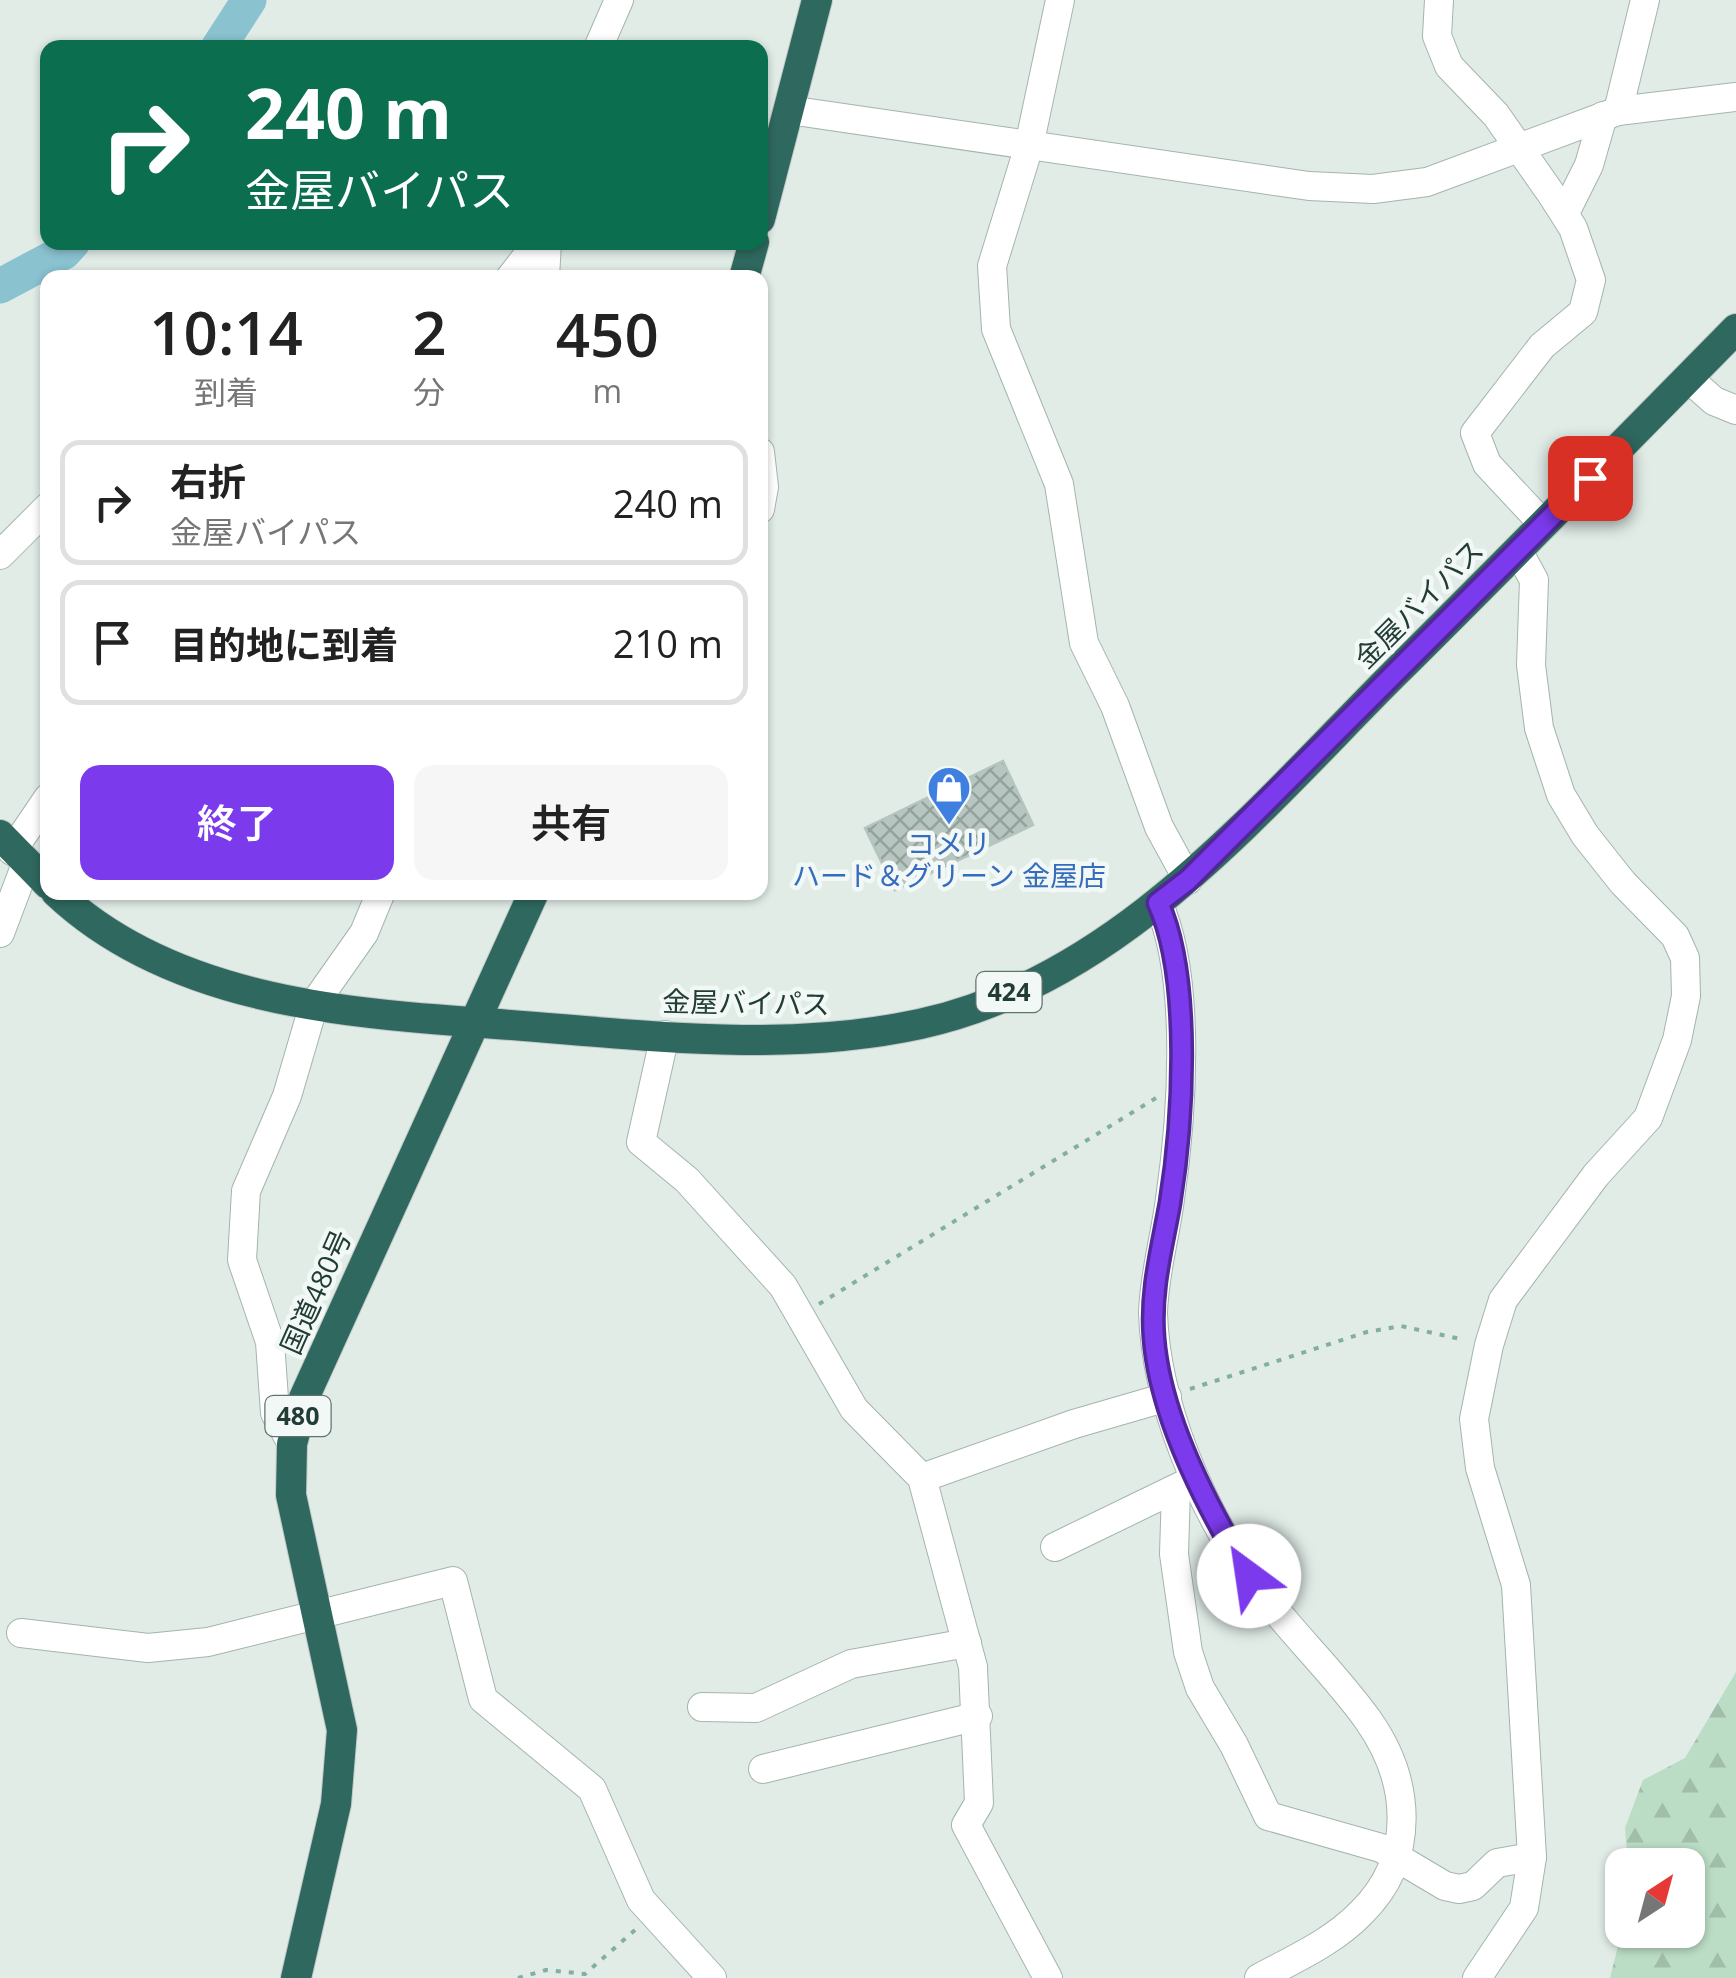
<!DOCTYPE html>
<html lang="ja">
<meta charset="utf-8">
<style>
body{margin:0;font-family:"Open Sans","Noto Sans JP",sans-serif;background:#f6f6f6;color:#222;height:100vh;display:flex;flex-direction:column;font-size:38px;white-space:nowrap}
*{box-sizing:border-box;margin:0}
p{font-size:32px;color:#767676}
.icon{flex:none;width:55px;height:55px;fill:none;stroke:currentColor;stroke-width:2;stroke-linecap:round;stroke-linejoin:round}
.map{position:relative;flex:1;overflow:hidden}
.panel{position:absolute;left:40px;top:270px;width:728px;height:630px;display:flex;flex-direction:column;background:#fff;border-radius:20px;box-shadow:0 2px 8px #0004}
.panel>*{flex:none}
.hud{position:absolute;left:40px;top:40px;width:728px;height:210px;border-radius:20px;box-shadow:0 2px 8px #0004;background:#0b6e4f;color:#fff;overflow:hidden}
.needle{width:65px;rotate:36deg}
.tools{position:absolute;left:1605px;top:1848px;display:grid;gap:20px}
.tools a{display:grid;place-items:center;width:100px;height:100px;border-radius:20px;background:#fff;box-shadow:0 2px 8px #0004;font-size:50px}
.pin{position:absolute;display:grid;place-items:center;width:85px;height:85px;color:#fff;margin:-42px;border-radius:20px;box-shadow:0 5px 15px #0006}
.me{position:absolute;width:110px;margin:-55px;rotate:329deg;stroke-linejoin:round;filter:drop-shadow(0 0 8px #0008)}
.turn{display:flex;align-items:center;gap:35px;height:210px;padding:0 40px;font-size:45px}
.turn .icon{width:130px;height:130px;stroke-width:2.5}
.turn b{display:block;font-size:70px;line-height:85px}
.eta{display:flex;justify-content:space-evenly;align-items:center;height:170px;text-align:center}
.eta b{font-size:60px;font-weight:600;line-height:70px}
.button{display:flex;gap:20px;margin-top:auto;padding:20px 40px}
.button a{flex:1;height:115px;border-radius:20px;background:#7c3aed;color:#fff;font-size:40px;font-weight:600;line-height:115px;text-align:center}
.button a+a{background:#f6f6f6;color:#222}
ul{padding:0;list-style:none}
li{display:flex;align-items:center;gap:30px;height:125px;margin:0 20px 15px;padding:0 20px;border:5px solid #e0e0e0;border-radius:20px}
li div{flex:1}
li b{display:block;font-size:38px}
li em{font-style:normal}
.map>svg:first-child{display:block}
.forest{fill:url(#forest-firs)}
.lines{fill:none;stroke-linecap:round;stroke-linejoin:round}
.river{stroke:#8ac2d0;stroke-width:35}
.building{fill:url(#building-cross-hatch);stroke:#b4c5bf;stroke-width:2.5}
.minor-casing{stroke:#a4b4ae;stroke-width:30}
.highway-casing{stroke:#c1c8c7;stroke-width:32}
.path{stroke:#82afa2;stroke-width:4;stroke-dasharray:5 8;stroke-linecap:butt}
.minor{stroke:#fff;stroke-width:28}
.highway{stroke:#2e685e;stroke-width:30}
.route-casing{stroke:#51269a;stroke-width:25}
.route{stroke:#7c3aed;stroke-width:18}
.labels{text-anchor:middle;stroke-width:9;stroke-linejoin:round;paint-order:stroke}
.shield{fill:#f2f8f5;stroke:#60746f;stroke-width:2.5}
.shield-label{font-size:25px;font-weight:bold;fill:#223c36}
.street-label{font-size:28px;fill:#223c36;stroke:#f2f8f5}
.shop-label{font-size:28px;fill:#366cbe;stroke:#f2f8f5}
</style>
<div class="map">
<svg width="1736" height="1978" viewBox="0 0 1736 1978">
<defs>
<pattern id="forest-firs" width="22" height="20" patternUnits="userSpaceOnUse" patternTransform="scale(2.5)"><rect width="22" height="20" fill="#bbdcc5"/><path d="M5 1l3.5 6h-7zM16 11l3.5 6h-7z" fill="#a0beaa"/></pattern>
<pattern id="building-cross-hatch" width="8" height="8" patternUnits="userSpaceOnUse" patternTransform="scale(2.5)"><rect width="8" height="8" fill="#b7c6c0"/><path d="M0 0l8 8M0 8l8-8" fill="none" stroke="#94a29d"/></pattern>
</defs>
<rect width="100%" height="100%" fill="#e1ece7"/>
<path class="forest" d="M1736,1672V1978H1610L1622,1930H1688V1865H1628L1625,1828L1643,1780L1685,1758Z"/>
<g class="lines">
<g class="river">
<path d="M218,48L249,0"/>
<path d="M0,286L64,252L73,242"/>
</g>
</g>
<path class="building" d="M1003,761L1033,825L895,890L865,828Z"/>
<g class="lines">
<defs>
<g id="minor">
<path d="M1060,0L1029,146L992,266L996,329L1059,484L1084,643L1115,706L1159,827L1188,880"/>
<path d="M1439,0L1437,36L1449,66L1496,115L1552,195L1573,228L1591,280L1583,312L1542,346L1475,433L1487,464L1544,525"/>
<path d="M598,48L619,0"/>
<path d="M789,110L1309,186L1373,189L1427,182L1618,111L1736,97"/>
<path d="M1618,111L1645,0"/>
<path d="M1565,213L1589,165L1603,116"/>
<path d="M510,278L538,242"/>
<path d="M545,278L547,242"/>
<path d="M1688,378L1714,401L1736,410"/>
<path d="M760,452L764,487L760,509"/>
<path d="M0,555L48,507"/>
<path d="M12,851L48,798"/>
<path d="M1158,903C1192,978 1182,1117 1170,1199C1165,1238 1154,1274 1153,1313C1156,1404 1200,1506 1252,1580C1287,1629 1333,1671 1368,1720C1411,1781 1417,1858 1361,1913C1333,1942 1294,1959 1259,1978"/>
<path d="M0,933L26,864"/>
<path d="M665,1035L641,1142L687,1180L783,1286L854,1409L922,1478L973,1667L979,1803L966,1825L1048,1978"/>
<path d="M292,1444L275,1413L270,1342L242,1260L246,1191L287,1096L314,1004L364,933L381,892"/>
<path d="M922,1478L1074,1424L1167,1397"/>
<path d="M1176,1489L1174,1554L1188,1652L1200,1688L1234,1745L1268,1816L1381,1848L1445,1886L1459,1889L1473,1886L1497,1863L1532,1857"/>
<path d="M1055,1547L1191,1481"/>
<path d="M21,1633L148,1648L208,1642L453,1581L483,1699L592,1789L641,1900L712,1978"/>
<path d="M702,1707L756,1708L851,1664L967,1643"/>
<path d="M763,1769L978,1716"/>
<path d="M1477,1978L1524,1908L1532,1857L1516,1585L1480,1468L1474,1419L1489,1345L1503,1300L1596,1175L1648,1118L1677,1040L1686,996L1685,958L1675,936L1623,883L1585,835L1561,795L1539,728L1531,665L1534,580L1518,551"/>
</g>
<g id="highway">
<path d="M760,219L817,0"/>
<path d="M744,278L754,242"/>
<path d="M0,835L48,884"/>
<path d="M56,892C168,998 338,1013 484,1023C629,1033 777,1055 920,1024C1118,981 1257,811 1393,675C1508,561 1622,445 1736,329"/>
<path d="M296,1978L336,1804L342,1730L291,1495L292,1444L304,1398L534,892"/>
</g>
</defs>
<use href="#minor" class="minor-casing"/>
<use href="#highway" class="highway-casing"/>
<g class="path">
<path d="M819,1304L1156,1098"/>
<path d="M1190,1389L1367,1332L1401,1326L1465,1340"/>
<path d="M518,1978L546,1970L585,1974L635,1930"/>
</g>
<use href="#minor" class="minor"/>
<use href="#highway" class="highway"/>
</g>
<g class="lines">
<defs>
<path id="route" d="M1249,1576C1208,1509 1160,1417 1154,1338C1150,1291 1162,1248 1170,1203C1183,1122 1192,977 1158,903L1188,880L1590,478"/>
</defs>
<use href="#route" class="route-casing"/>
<use href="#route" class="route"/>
</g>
<defs>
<symbol id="shop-pin" viewBox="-11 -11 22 30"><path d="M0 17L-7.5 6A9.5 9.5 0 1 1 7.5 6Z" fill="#3f7fe0" stroke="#f2f8f5"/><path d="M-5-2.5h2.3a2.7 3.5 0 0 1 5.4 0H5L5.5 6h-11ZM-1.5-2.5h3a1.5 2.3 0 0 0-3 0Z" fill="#fff"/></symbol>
</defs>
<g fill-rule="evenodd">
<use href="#shop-pin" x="924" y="763" width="50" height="68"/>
</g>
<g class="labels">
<g class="shield">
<rect x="976.5" y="972" width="65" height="40" rx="8"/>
<rect x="265.5" y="1396" width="65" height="40" rx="8"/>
</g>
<g class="shield-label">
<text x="1009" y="1001">424</text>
<text x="298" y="1425">480</text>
</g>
<g class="street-label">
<text transform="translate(1419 604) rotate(-45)" y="10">金屋バイパス</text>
<text transform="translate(746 1003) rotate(1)" y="10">金屋バイパス</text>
<text transform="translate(316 1292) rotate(-66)" y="10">国道480号</text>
</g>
<g class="shop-label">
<text x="949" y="854">コメリ<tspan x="949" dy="32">ハード＆グリーン 金屋店</tspan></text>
</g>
</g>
</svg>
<div class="tools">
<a><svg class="needle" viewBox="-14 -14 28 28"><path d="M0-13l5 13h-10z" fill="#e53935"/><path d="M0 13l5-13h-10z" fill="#767676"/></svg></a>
</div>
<div class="pin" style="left:1590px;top:478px;background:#d93025"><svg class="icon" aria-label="arrive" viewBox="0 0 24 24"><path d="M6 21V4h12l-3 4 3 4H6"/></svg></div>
<svg class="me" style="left:1249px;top:1576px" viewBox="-20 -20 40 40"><circle r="19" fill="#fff"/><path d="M0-13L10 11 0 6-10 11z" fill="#7c3aed"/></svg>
<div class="hud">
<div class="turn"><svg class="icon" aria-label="right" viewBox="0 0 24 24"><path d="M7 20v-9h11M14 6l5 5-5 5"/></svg><div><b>240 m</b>金屋バイパス</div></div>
</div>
<section class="panel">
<div class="eta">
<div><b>10:14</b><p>到着</p></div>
<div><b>2</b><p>分</p></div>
<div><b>450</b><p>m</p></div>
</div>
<ul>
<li><svg class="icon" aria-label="right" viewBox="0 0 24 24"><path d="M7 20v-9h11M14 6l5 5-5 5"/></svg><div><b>右折</b><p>金屋バイパス</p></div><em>240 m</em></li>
<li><svg class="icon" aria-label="arrive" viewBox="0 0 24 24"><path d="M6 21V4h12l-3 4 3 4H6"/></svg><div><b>目的地に到着</b></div><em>210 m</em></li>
</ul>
<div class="button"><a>終了</a><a>共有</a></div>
</section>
</div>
